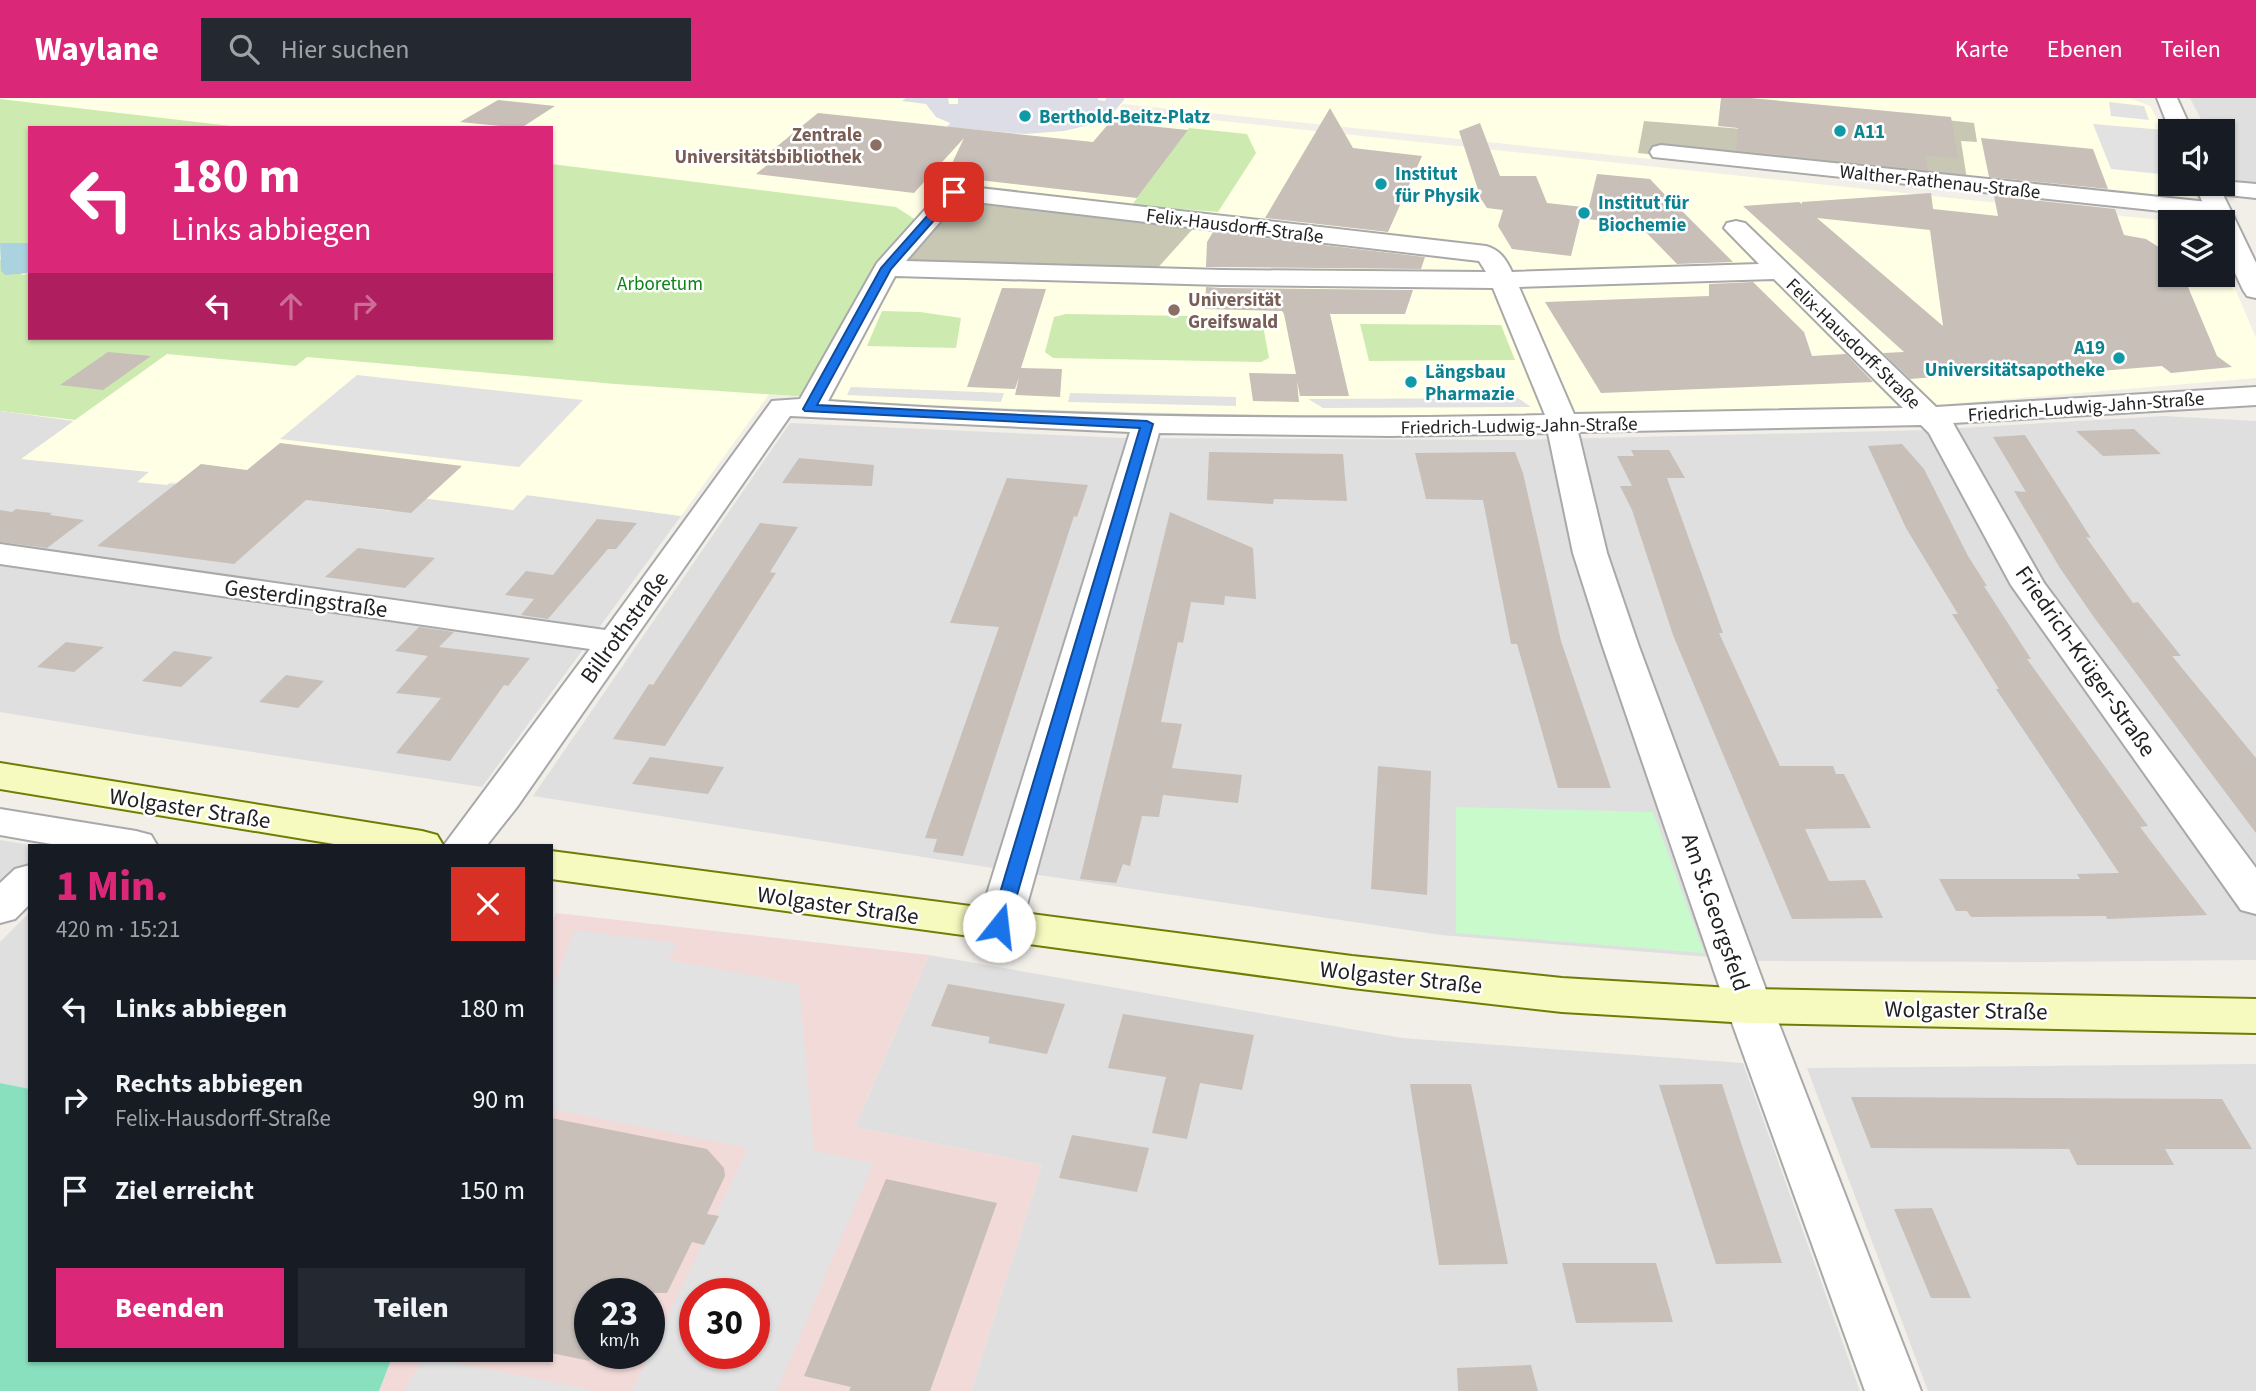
<!DOCTYPE html>
<html lang="de">
<meta charset="utf-8">
<style>
body{margin:0;font-family:"Source Sans 3",sans-serif;background:#242831;color:#f1f3f6;height:100vh;display:flex;flex-direction:column;font-size:26px;white-space:nowrap}
*{box-sizing:border-box;margin:0}
p{font-size:23px;color:#9ea1a6}
.icon{flex:none;width:38px;height:38px;fill:none;stroke:currentColor;stroke-width:2;stroke-linecap:round;stroke-linejoin:round}
.map{position:relative;flex:1;overflow:hidden}
.panel{position:absolute;left:28px;top:746px;width:525px;height:518px;display:flex;flex-direction:column;background:#171b24;border-radius:0px;box-shadow:0 2px 5px #0004}
.panel>*{flex:none}
.banner{position:absolute;left:28px;top:28px;width:525px;height:214px;border-radius:0px;box-shadow:0 2px 5px #0004;background:#db2777;color:#fff;overflow:hidden}
.tools{position:absolute;left:2158px;top:21px;display:grid;gap:14px}
.tools a{display:grid;place-items:center;width:77px;height:77px;border-radius:0px;background:#171b24;box-shadow:0 2px 5px #0004;font-size:35px}
.speed{position:absolute;left:574px;top:1180px;display:flex;gap:14px;font-size:35px;font-weight:700;text-align:center}
.speed>*{display:grid;place-content:center;width:91px;height:91px;border-radius:50%;background:#171b24;box-shadow:0 2px 5px #0004;line-height:1}
.speed small{font-size:18px;font-weight:400}
.speed .limit{border:10px solid #d22;background:#fff;color:#111}
.pin{position:absolute;display:grid;place-items:center;width:60px;height:60px;color:#fff;margin:-30px;border-radius:14px;box-shadow:0 4px 10px #0006}
.me{position:absolute;width:77px;margin:-38px;rotate:16deg;stroke-linejoin:round;filter:drop-shadow(0 0 5px #0008)}
.turn{display:flex;align-items:center;gap:24px;height:147px;padding:0 28px;font-size:32px}
.turn .icon{width:91px;height:91px;stroke-width:2.5}
.turn b{display:block;font-size:49px;line-height:60px}
.lanes{display:flex;align-items:center;height:66px;padding:0 28px;background:#0003;justify-content:center;gap:35px;direction:ltr}
.lanes .off{opacity:.35}
.round{display:grid;place-items:center;flex:none;width:74px;height:74px;border-radius:0px;background:#242831}
.head{display:flex;align-items:center;justify-content:space-between;height:119px;padding:0 28px}
h1{font-size:42px;font-weight:800;line-height:52px;color:#db2777}
.primary-button{display:flex;gap:14px;margin-top:auto;padding:14px 28px}
.primary-button a{flex:1;height:80px;border-radius:0px;background:#db2777;color:#fff;font-size:28px;font-weight:800;line-height:80px;text-align:center}
.primary-button a+a{background:#242831;color:#f1f3f6}
ul{padding:0;list-style:none}
li{display:flex;align-items:center;gap:21px;height:91px;padding:0 28px}
li div{flex:1}
li b{display:block;font-size:26px}
li em{font-style:normal}
header{display:flex;align-items:center;gap:42px;box-sizing:border-box;height:98px;padding:0 35px;background:#db2777;color:#fff}
header strong{font-size:33px}
nav{display:flex;gap:38px;margin-inline-start:auto;font-size:24px}
.search{width:490px;height:63px;background:#242831;display:flex;align-items:center;gap:18px;box-sizing:border-box;padding:0 24px;border-radius:0px;color:#9ea1a6;font-size:26px}
.map>svg:first-child{display:block}
.residential{fill:#e0dfdf}
.commercial{fill:#f2dad9;fill-rule:evenodd}
.education{fill:#ffffe5;fill-rule:evenodd}
.construction{fill:#c7c7b4}
.grass{fill:#cdebb0}
.park{fill:#c8facc}
.pitch{fill:#88e0be}
.parking{fill:#e2e2e2;fill-rule:evenodd}
.plaza{fill:#dddde8}
.water{fill:#aad3df}
.building{fill:#c7bfb8;fill-rule:evenodd}
.lines{fill:none;stroke-linecap:round;stroke-linejoin:round}
.minor-casing{stroke:#a9a9a9;stroke-width:4}
.tertiary-casing{stroke:#a9a9a9;stroke-width:4}
.secondary-casing{stroke:#707d05;stroke-width:4}
.minor{fill:#fff;fill-rule:evenodd}
.tertiary{fill:#fff;fill-rule:evenodd}
.secondary{fill:#f7fabf;fill-rule:evenodd}
.route{fill:#1a73e8;stroke:#114b97;stroke-width:2}
.culture-dot{fill:#0f9aa8;stroke:#fff;stroke-width:2.5}
.education-dot{fill:#8d6e63;stroke:#fff;stroke-width:2.5}
.labels{text-anchor:middle;stroke-width:5;stroke-linejoin:round;paint-order:stroke}
.far-culture-label{font-size:19px;font-weight:bold;fill:#0d838f;stroke:#fff;text-anchor:start}
.far-education-label{font-size:19px;font-weight:bold;fill:#785e54;stroke:#fff;text-anchor:end}
.far-street-label{font-size:19px;fill:#222;stroke:#fff}
.far-park-label{font-size:19px;fill:#0c8416;stroke:#fff}
.street-label{font-size:23px;fill:#222;stroke:#fff}
</style>
<header>
<strong>Waylane</strong>
<div class="search"><svg class="icon" aria-label="search" viewBox="0 0 24 24"><circle cx="10" cy="10" r="6"/><path d="M15 15l6 6"/></svg>Hier suchen</div>
<nav><a>Karte</a><a>Ebenen</a><a>Teilen</a></nav>
</header>
<div class="map">
<svg width="2256" height="1293" viewBox="0 0 2256 1293">
<rect width="100%" height="100%" fill="#f2efe9"/>
<g class="residential">
<path d="M2190,0H2256V87L2233,81L2223,62L2222,33H2207Z"/>
<path d="M0,313L75,322L22,361L150,373L138,384L407,398L513,412L526,397L681,418L482,689L141,637L0,614Z"/>
<path d="M2164,318L2256,323V862L2038,864L1757,863L1441,837L993,770L533,698L790,325L1124,340L1516,342L1927,332Z"/>
<path d="M0,742L30,747V764L0,793Z"/>
<path d="M30,814V991L0,985V844Z"/>
<path d="M929,857L1402,940L1743,965L1860,1293H971L1042,1067L855,1029Z"/>
<path d="M2256,966V1293H1928L1807,970Z"/>
</g>
<path class="commercial" d="M556,815L929,857L855,1029L1042,1067L971,1293H379L391,1262H551V827ZM590,1195H649V1255H590ZM695,1195H754V1255H695Z"/>
<path class="education" d="M0,0H2129L2150,8L2170,44V86H2190L2205,119L1123,6L1117,12L2179,124H2170V177H2222L2223,162L2256,240V280L1902,310L1531,317L1290,318L1021,311L844,303L769,296L681,418L527,397L513,412L407,398L391,413L171,384L167,387L137,384L149,374L21,361L74,323L0,313ZM30,30H551V240H30Z"/>
<g class="construction">
<path d="M1946,22L1974,25L1977,44L1961,43L1968,88L1638,55L1644,23L1816,37Z"/>
<path d="M961,97L1200,123L1154,174L902,168Z"/>
</g>
<g class="grass">
<path d="M0,1L248,30H30V145H0Z"/>
<path d="M1189,30L1247,36L1256,55L1218,114L1132,107Z"/>
<path d="M551,66L896,109L919,124L856,201L809,299L615,286L307,259L296,268L167,256L75,322L0,313V162L23,177L30,175V240H551Z"/>
<path d="M882,213L920,214L961,220L956,250L867,248Z"/>
<path d="M1066,216L1254,219L1262,222L1269,260L1261,264L1053,260L1045,254L1054,219Z"/>
<path d="M1360,226L1501,227L1515,262L1369,263Z"/>
</g>
<path class="park" d="M1456,709L1653,714L1704,855L1456,835Z"/>
<path class="pitch" d="M0,985L30,991V1262H391L379,1293H0Z"/>
<g class="parking">
<path d="M2109,4L2144,8L2149,22L2111,18Z"/>
<path d="M2093,26L2164,32L2170,44V77L2111,71Z"/>
<path d="M357,277L583,302L519,369L280,341Z"/>
<path d="M851,289L1004,295L1001,304L847,297Z"/>
<path d="M1070,295L1236,299V308L1068,304Z"/>
<path d="M1518,300L1531,309L1323,310L1308,301Z"/>
<path d="M574,832L677,845L668,862L799,886L814,1053L873,1065L777,1293H632L748,1050L551,1011V895ZM695,1195H754V1255H695Z"/>
<path d="M422,1262H442L595,1293H404Z"/>
</g>
<path class="plaza" d="M906,0H948L949,6H958V0H1098V2L1105,3L1106,0H1124V2L1111,17L1089,27L1064,33L1024,36L947,29L950,25L936,19L926,6L902,3Z"/>
<path class="water" d="M0,145H30V175L5,177L1,173Z"/>
<g class="building">
<path d="M1721,0H1750L1951,19L1958,60L1926,58L1928,72L1736,52L1738,30L1718,28Z"/>
<path d="M498,2L555,8L521,30L460,24Z"/>
<path d="M1330,10L1353,50L1422,58L1388,134L1265,120Z"/>
<path d="M818,15L1093,44L1110,24L1188,32L1137,100L979,82L975,74L966,71L956,73L951,79L946,78L964,40L914,95L756,76L777,59L765,58Z"/>
<path d="M1480,25L1500,78H1536L1547,105L1583,109L1571,158L1512,151L1498,128L1503,112L1487,110L1481,101L1459,33Z"/>
<path d="M1981,40L2093,51L2108,91L1989,79Z"/>
<path d="M1597,76L1650,81L1667,99L1666,113L1681,112L1733,164L1677,166L1638,126L1586,121Z"/>
<path d="M1931,95L1933,111L1998,118L1994,98L2115,111L2124,137L2146,141L2157,148L2170,151V177H2183L2217,258L2232,269L2171,275L2162,268L2038,278L2030,271L1910,281L1883,255L1904,254L1743,108L1799,104L1802,106V104ZM1817,120L1930,132L1943,228Z"/>
<path d="M1213,134L1425,159L1421,171L1206,169L1207,144Z"/>
<path d="M1753,184L1804,234L1812,258L1846,256L1873,284L1601,295L1545,204L1709,198V186Z"/>
<path d="M1206,189L1222,190L1413,192L1405,216H1330L1349,298H1300L1297,283L1299,304L1253,303L1249,275L1296,276L1284,216L1282,213L1205,211Z"/>
<path d="M1002,190L1046,191L1021,270L1062,271L1060,299L1015,297L1019,279L1015,291L967,289Z"/>
<path d="M108,254L151,258L103,292L60,287Z"/>
<path d="M2134,331L2161,356L2103,358L2076,333Z"/>
<path d="M2025,337L2091,440L2086,439L2133,505L2138,504L2181,558H2172L2256,660V735L2093,518L2060,470L2014,393L2026,394L1993,339Z"/>
<path d="M280,345L462,368L411,415L306,402L234,466L97,448L201,366L247,372Z"/>
<path d="M1902,346L1924,371L1968,458L1987,488H1984L2031,561H2027L2148,728L2140,729L2207,817L2107,821L2106,818L1971,819L1967,813H1956L1939,781H2080L2077,776L2119,775L1996,591H1999L1952,516H1958L1906,430L1868,348Z"/>
<path d="M1631,352H1669L1685,380H1667L1723,535H1719L1780,668H1833L1836,676H1844L1871,730L1805,731L1829,783L1865,782L1883,820L1792,821L1673,537L1632,412L1620,388H1632L1617,358H1634Z"/>
<path d="M1209,354L1343,356L1347,403L1274,401L1273,406L1207,402Z"/>
<path d="M1515,354L1523,375L1561,543L1611,690H1558L1517,546H1511L1483,402L1426,401L1415,355Z"/>
<path d="M799,360L874,367L872,388L782,385Z"/>
<path d="M1007,380L1088,387L1077,419L1074,418L963,758L933,754L937,741L925,740L999,529L950,525Z"/>
<path d="M16,411L52,415L50,417L84,422L47,450L0,444V412L12,414Z"/>
<path d="M1170,414L1253,450L1256,501L1225,498L1224,507L1191,504L1183,545L1178,544L1161,624L1182,626L1172,670L1242,677L1238,705L1163,697L1159,719L1142,718L1130,768L1123,766L1116,785L1080,781Z"/>
<path d="M597,421L637,425L616,451H608L548,521L521,517L534,501L505,497L526,473L553,477Z"/>
<path d="M760,425L798,429L770,474L776,475L665,648L613,641L649,586L653,587Z"/>
<path d="M358,450L435,460L405,490L325,479Z"/>
<path d="M419,529L454,534L439,549L530,560L508,588L504,587L450,663L396,655L441,600L396,595L428,558L395,553Z"/>
<path d="M66,544L104,549L74,574L37,569Z"/>
<path d="M174,553L213,559L181,589L142,583Z"/>
<path d="M286,577L324,583L298,610L259,604Z"/>
<path d="M650,659L724,669L708,696L632,686Z"/>
<path d="M1378,668L1431,673L1427,797L1371,791Z"/>
<path d="M948,886L1065,906L1047,956L988,945L990,939L931,928Z"/>
<path d="M1123,916L1254,937L1242,992L1200,985L1187,1041L1152,1035L1166,979L1108,970Z"/>
<path d="M1410,986H1471L1508,1166L1439,1167Z"/>
<path d="M1722,986L1744,1054L1782,1165L1716,1166L1659,987Z"/>
<path d="M1851,999L2222,1001L2252,1051H2165L2174,1067H2077L2069,1051L1871,1050Z"/>
<path d="M551,1020L707,1051L724,1070L725,1078L707,1116L719,1118L704,1147L692,1144L667,1195H590V1263L551,1255Z"/>
<path d="M1072,1037L1149,1050L1137,1094L1059,1080Z"/>
<path d="M886,1081L997,1105L930,1293H849L851,1289L804,1278Z"/>
<path d="M1932,1110L1971,1200H1931L1894,1111Z"/>
<path d="M1562,1165H1656L1673,1224L1576,1225Z"/>
<path d="M1531,1267L1538,1293H1458L1457,1270Z"/>
</g>
<g class="lines">
<defs>
<g id="minor">
<path d="M1661,47L2218,105L2226,107L2230,112L2226,117L2218,119L1653,59L1650,54L1653,49Z"/>
<path d="M965,74L973,76L977,81L971,89L1486,148C1500,152 1506,161 1512,174L1759,166L1724,130L1727,125L1736,123L1745,125L1936,309L2256,289V307L1953,325L2044,485L2256,770V816L2241,812L2011,487L1929,335L1921,327L1578,334L1607,455L1638,546L1772,908L1921,1293H1865L1726,908L1602,546L1573,455L1548,335L1390,338L1159,335L1021,828L1014,839L999,843L984,839L977,828L1130,334L790,318L517,709L487,747H444L590,551L0,466V446L605,532L772,303L800,301L877,165L957,76ZM959,102L1479,163L1486,174L1222,172L906,163ZM895,178L1222,187L1493,190L1545,317C1306,322 1066,320 828,303ZM1774,181L1903,310L1574,316L1519,189Z"/>
<path d="M2222,83L2256,86V100L2200,94L2196,89L2199,86H2222Z"/>
<path d="M0,711L136,733L151,737L157,747H57L0,737Z"/>
<path d="M30,767V806L15,821L0,825V785L15,771Z"/>
</g>
<g id="tertiary">
<path d="M2157,0H2177L2192,33H2170Z"/>
<path d="M2194,86H2218L2256,165V200L2247,198L2243,192L2222,147V124H2212Z"/>
</g>
<g id="secondary">
<path d="M0,665L422,733L437,737L443,747H340L0,691Z"/>
<path d="M551,753L1352,858L1562,880L1749,891L2256,901V935L1749,925L1562,914L1352,890L551,781Z"/>
</g>
</defs>
<use href="#minor" class="minor-casing"/>
<use href="#tertiary" class="tertiary-casing"/>
<use href="#secondary" class="secondary-casing"/>
<use href="#minor" class="minor"/>
<use href="#tertiary" class="tertiary"/>
<use href="#secondary" class="secondary"/>
</g>
<path class="route" d="M950,92L959,94L891,171L817,307L1147,323L1153,326L1008,828L1006,833H993L990,828L1140,330L805,313L803,311L881,170Z"/>
<g class="culture-dot">
<circle cx="1025" cy="18" r="7"/>
<circle cx="1840" cy="33" r="7"/>
<circle cx="1381" cy="86" r="7"/>
<circle cx="1584" cy="115" r="7"/>
<circle cx="2119" cy="260" r="7"/>
<circle cx="1411" cy="284" r="7"/>
</g>
<g class="education-dot">
<circle cx="876" cy="47" r="7"/>
<circle cx="1174" cy="212" r="7"/>
</g>
<g class="labels">
<g class="far-culture-label">
<text x="1039" y="25">Berthold-Beitz-Platz</text>
<text x="1854" y="40">A11</text>
<text x="1395" y="82">Institut<tspan x="1395" dy="22">für Physik</tspan></text>
<text x="1598" y="111">Institut für<tspan x="1598" dy="22">Biochemie</tspan></text>
<text x="2105" y="256" text-anchor="end">A19<tspan x="2105" dy="22">Universitätsapotheke</tspan></text>
<text x="1425" y="280">Längsbau<tspan x="1425" dy="22">Pharmazie</tspan></text>
</g>
<g class="far-education-label">
<text x="862" y="43">Zentrale<tspan x="862" dy="22">Universitätsbibliothek</tspan></text>
<text x="1188" y="208" text-anchor="start">Universität<tspan x="1188" dy="22">Greifswald</tspan></text>
</g>
<g class="far-street-label">
<text transform="translate(1940 83) rotate(6)" y="7">Walther-Rathenau-Straße</text>
<text transform="translate(1235 127) rotate(7)" y="7">Felix-Hausdorff-Straße</text>
<text transform="translate(1854 245) rotate(44)" y="7">Felix-Hausdorff-Straße</text>
<text transform="translate(2086 308) rotate(-4)" y="7">Friedrich-Ludwig-Jahn-Straße</text>
<text transform="translate(1519 327) rotate(-1)" y="7">Friedrich-Ludwig-Jahn-Straße</text>
</g>
<g class="far-park-label">
<text x="660" y="192">Arboretum</text>
</g>
<g class="street-label">
<text transform="translate(306 500) rotate(8)" y="8">Gesterdingstraße</text>
<text transform="translate(624 529) rotate(-54)" y="8">Billrothstraße</text>
<text transform="translate(2086 563) rotate(55)" y="8">Friedrich-Krüger-Straße</text>
<text transform="translate(190 710) rotate(9)" y="8">Wolgaster Straße</text>
<text transform="translate(838 807) rotate(8)" y="8">Wolgaster Straße</text>
<text transform="translate(1716 814) rotate(71)" y="8">Am St.Georgsfeld</text>
<text transform="translate(1401 879) rotate(6)" y="8">Wolgaster Straße</text>
<text transform="translate(1966 912) rotate(1)" y="8">Wolgaster Straße</text>
</g>
</g>
</svg>
<div class="tools">
<a><svg class="icon" aria-label="sound" viewBox="0 0 24 24"><path d="M4 9h4l5-4v14l-5-4H4zM17 9q2 3 0 6"/></svg></a>
<a><svg class="icon" aria-label="layers" viewBox="0 0 24 24"><path d="M12 4l9 5-9 5-9-5zM3 14l9 5 9-5"/></svg></a>
</div>
<div class="speed"><div>23<small>km/h</small></div><div class="limit">30</div></div>
<div class="pin" style="left:954px;top:94px;background:#d93025"><svg class="icon" aria-label="arrive" viewBox="0 0 24 24"><path d="M6 21V4h12l-3 4 3 4H6"/></svg></div>
<svg class="me" style="left:999px;top:828px" viewBox="-20 -20 40 40"><circle r="19" fill="#fff"/><path d="M0-13L10 11 0 6-10 11z" fill="#1a73e8"/></svg>
<div class="banner">
<div class="turn"><svg class="icon" aria-label="left" viewBox="0 0 24 24"><path d="M17 20v-9H6M10 6l-5 5 5 5"/></svg><div><b>180 m</b>Links abbiegen</div></div>
<div class="lanes"><svg class="icon" aria-label="left" viewBox="0 0 24 24"><path d="M17 20v-9H6M10 6l-5 5 5 5"/></svg><svg class="icon off" aria-label="ahead" viewBox="0 0 24 24"><path d="M12 20V5M6 11l6-6 6 6"/></svg><svg class="icon off" aria-label="right" viewBox="0 0 24 24"><path d="M7 20v-9h11M14 6l5 5-5 5"/></svg></div>
</div>
<section class="panel">
<div class="head"><div><h1>1 Min.</h1><p>420 m · 15:21</p></div><a class="round" style="background:#d93025;color:#fff"><svg class="icon" aria-label="close" viewBox="0 0 24 24"><path d="M6 6l12 12M18 6L6 18"/></svg></a></div>
<ul>
<li><svg class="icon" aria-label="left" viewBox="0 0 24 24"><path d="M17 20v-9H6M10 6l-5 5 5 5"/></svg><div><b>Links abbiegen</b></div><em>180 m</em></li>
<li><svg class="icon" aria-label="right" viewBox="0 0 24 24"><path d="M7 20v-9h11M14 6l5 5-5 5"/></svg><div><b>Rechts abbiegen</b><p>Felix-Hausdorff-Straße</p></div><em>90 m</em></li>
<li><svg class="icon" aria-label="arrive" viewBox="0 0 24 24"><path d="M6 21V4h12l-3 4 3 4H6"/></svg><div><b>Ziel erreicht</b></div><em>150 m</em></li>
</ul>
<div class="primary-button"><a>Beenden</a><a>Teilen</a></div>
</section>
</div>
